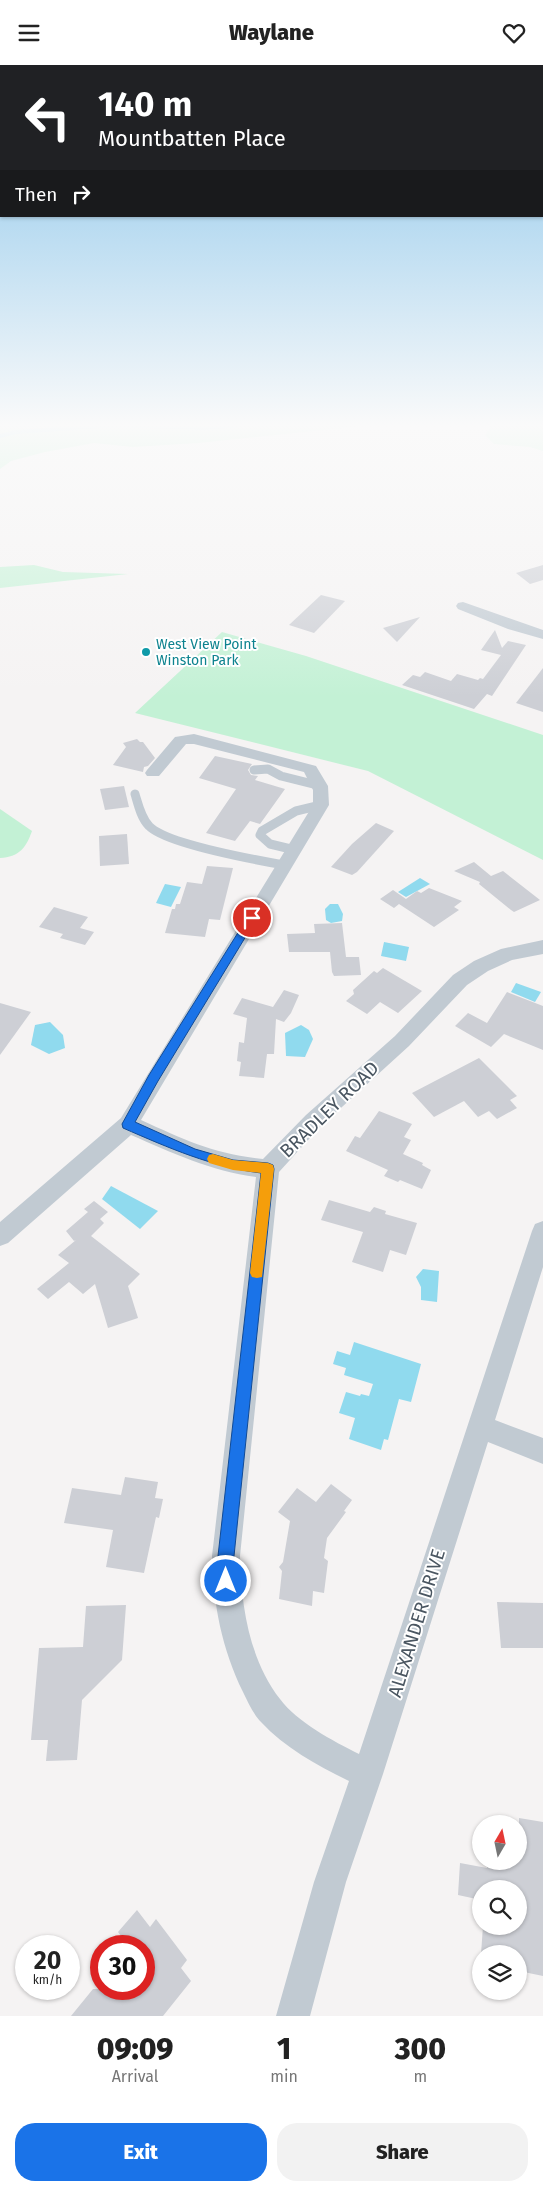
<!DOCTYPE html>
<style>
body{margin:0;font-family:"Fira Sans",sans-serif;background:#f2f2f2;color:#222;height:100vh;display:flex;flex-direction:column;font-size:19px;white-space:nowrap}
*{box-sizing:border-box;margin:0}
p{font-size:16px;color:#767676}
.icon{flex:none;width:28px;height:28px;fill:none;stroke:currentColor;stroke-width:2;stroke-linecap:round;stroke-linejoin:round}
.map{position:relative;height:1951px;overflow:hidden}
.sheet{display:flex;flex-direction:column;background:#fff;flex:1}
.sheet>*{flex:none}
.hud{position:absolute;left:0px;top:0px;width:544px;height:152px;box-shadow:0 1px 4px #0004;background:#202124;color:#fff;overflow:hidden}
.needle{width:32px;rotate:9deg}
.controls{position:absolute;left:472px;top:1750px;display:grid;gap:10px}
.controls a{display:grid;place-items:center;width:55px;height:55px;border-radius:50%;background:#fff;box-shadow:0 1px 4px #0004;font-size:25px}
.speed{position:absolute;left:15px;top:1870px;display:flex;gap:10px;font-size:25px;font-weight:700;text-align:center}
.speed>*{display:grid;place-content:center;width:65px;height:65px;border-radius:50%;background:#fff;box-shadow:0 1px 4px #0004;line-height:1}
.speed small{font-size:12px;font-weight:400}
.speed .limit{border:8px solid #d22;background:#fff;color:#111}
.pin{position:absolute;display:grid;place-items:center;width:42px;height:42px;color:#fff;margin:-21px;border:2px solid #fff;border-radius:50%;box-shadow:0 1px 5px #0007}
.me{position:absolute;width:55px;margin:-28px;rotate:0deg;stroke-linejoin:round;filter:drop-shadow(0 0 4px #0008)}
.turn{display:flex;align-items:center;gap:18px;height:105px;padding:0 15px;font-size:22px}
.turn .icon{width:65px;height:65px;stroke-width:2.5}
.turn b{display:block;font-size:35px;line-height:42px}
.then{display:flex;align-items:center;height:48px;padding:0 15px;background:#0003;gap:10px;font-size:19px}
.eta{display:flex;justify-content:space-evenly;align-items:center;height:85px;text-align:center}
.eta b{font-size:30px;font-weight:800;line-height:35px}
.cta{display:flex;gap:10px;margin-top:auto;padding:10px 15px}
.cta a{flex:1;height:58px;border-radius:20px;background:#1a73e8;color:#fff;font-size:20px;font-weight:800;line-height:58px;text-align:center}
.cta a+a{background:#f2f2f2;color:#222}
header{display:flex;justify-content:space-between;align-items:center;height:65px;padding:0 15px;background:#fff;font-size:22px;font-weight:800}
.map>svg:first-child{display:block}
.green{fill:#c3f1d5}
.water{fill:#90daee}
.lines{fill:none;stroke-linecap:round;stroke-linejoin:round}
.stream{stroke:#90daee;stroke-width:4}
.building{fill:#cdcfd5}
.lane{stroke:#c1cad2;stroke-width:9}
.street{fill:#c1cad2;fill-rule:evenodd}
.route{fill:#1a73e8;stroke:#114b97}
.slow{fill:#f59e0b}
.culture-dot{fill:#0f9aa8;stroke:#fff;stroke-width:2}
.labels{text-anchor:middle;stroke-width:4;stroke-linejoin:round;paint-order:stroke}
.far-culture-label{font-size:14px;fill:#0d838f;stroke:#fff;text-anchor:start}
.near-street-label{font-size:19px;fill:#4a5661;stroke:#fff}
</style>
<header><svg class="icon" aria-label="menu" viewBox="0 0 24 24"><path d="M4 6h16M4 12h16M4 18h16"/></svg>Waylane<svg class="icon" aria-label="heart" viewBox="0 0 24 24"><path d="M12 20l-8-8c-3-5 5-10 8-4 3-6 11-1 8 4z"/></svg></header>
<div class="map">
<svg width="543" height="1951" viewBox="0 0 543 1951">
<rect width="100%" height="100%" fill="#f5f3f3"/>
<g class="green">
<path d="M0,359H364L352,362L198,378L133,382L94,378L45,387L11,396L0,404Z"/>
<path d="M493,359H543V386L530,382L494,379L485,370Z"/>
<path d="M34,500L63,507L128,509L0,523V502Z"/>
<path d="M222,567L306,591L543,670V795L368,706L135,648Z"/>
<path d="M0,744L32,766C26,783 19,792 0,793Z"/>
</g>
<g class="water">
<path d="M420,813L430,819L406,832L398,827Z"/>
<path d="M165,819L181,822L171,842L156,838Z"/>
<path d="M330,839H338L343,849L342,856L331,858L326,855L325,844Z"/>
<path d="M384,877L409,882L406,896L381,891Z"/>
<path d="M516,918L541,927L535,937L511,927Z"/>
<path d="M50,957L63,970L65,983L49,989L31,980L35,960Z"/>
<path d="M301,960L309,965L313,974L305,992L286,991L285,968Z"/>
<path d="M111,1121L158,1146L140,1164L102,1134Z"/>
<path d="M423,1204L439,1206L437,1237L421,1235V1222L416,1212Z"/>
<path d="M354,1277L421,1299L411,1337L399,1334L388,1375L384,1374L381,1385L349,1374L355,1353L339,1348L346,1327L360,1331L361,1329L369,1331L373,1319L344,1310L346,1303L333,1299L337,1286L350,1290Z"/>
</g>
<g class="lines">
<path class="stream" d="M0,371L15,367L116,360L205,363L251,359"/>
</g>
<g class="building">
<path d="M543,500V515L530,519L516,508Z"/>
<path d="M321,530L345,536L314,568L289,560Z"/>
<path d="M420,552L397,577L383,563Z"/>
<path d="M495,565L502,583L508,576L526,580L492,631L487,629L474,644L402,620L413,610L420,612L425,607L451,616L457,609L478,615L480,613L483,614L501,590L481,585Z"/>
<path d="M543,603V647L516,638Z"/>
<path d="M137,674L140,677H143L155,693L148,701L144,702L143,707L113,700L126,682L123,678Z"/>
<path d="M215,691L252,699L248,705L251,710L258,711L255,715L285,724L260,759L250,756L235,776L206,768L236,724L199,713Z"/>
<path d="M124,721L129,742L105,745L100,724Z"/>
<path d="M376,758L394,766L357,807L352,810L331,802L352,779Z"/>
<path d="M127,769L129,799L100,801L99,771Z"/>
<path d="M474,797L491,811L503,806L540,835L514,847L511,845L479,819L480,817L454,806Z"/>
<path d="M207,801L233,803L220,855L209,854L205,872L165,868L172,844H175L176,839H180L187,817L202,819Z"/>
<path d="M429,823L462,836L454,842L459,845L434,862L399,839L394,843L380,834L393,825L406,834L417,826L421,828Z"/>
<path d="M54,842L88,852L80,863L94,867L85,880L60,873L63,869L39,862Z"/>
<path d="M342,858L346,892H359L361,910L334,911L332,907L330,887H289L287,869L315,868L314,859Z"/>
<path d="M383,903L422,926L398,948L380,937L367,949L346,936L354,929L353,925L374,906L377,908Z"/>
<path d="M284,925L299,930L291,948L284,957L276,954L274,989H267L264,1013L239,1011L241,997L237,996L239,977L244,978L247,953L233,949L242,933L273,942Z"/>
<path d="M507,927L543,941V985L504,969L491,982L455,961L468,948L487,958Z"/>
<path d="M0,938L31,947L0,990Z"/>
<path d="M479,993L517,1031L510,1035L517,1043L497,1054L489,1046L478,1052L464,1036L434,1052L412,1028Z"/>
<path d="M379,1046L412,1059L404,1072L411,1075L403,1089L423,1098L422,1100L431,1105L422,1124L400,1115L398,1117L384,1111L388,1105L346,1086L355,1071L360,1073Z"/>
<path d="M329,1135L370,1147L374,1142L386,1146L385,1149L417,1158L406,1190L390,1185L383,1207L352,1197L363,1167L321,1155Z"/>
<path d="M94,1136L108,1147L100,1154L104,1158L91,1171L140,1209L128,1221L138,1253L108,1263L95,1219L83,1229L69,1217L48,1234L37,1224L69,1198L58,1190L76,1175L74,1176L66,1166L88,1147L84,1144Z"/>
<path d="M125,1412L158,1417L155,1433L163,1434L159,1453L156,1452L144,1508L106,1502L113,1465L64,1458L72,1423L121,1430Z"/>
<path d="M331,1419L352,1435L344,1446L346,1447L327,1473L324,1493L328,1496L324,1528L313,1526L312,1541L279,1534L282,1506L279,1502L283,1497L290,1456L278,1447L297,1423L316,1437Z"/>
<path d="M497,1537L543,1538V1583H501Z"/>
<path d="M126,1540L122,1595L82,1635L77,1695L46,1696L48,1675H31L39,1583L83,1582L86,1541Z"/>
<path d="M519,1753L543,1757V1911L519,1906V1889H481L483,1861H519V1824H481V1835L458,1830L460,1798L487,1803V1796H519Z"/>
<path d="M137,1845L150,1862L156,1854L187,1895L181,1903L191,1916L163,1951H71L93,1924H144V1881H112L121,1871L118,1867Z"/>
</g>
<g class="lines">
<g class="lane">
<path d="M254,705L268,704L281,711L321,721"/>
<path d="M135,729C138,739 141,753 149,761C166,779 256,795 284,800"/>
<path d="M295,785L270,779L260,770L262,766L296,746L321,740"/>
</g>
<g class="street">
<path d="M463,537L543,565V574L508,564L458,544L456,541L458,538Z"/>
<path d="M194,669L316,701L328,721L329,740L141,1055C185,1075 214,1089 263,1094L306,1050L395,971L453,910L474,896L501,884L543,875V889L512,895L488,906L467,920L409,981L320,1062L279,1107L240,1491C241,1540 249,1594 280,1634C297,1657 333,1676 359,1689L532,1166L535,1159L543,1156V1202L495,1355L543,1373V1399L488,1377L383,1709L346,1817L310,1951H276L314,1817L349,1716C318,1701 285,1683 261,1657C253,1649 248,1637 243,1627C222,1584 213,1539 212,1491L256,1112C211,1106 172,1088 131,1070L8,1178L0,1181V1157L121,1053L313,740V725L304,707L194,679H186L159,711H147L145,708L147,705L175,672Z"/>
</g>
</g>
<linearGradient id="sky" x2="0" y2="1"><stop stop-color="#85c3ea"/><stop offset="0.57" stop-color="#fafafa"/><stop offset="1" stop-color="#fafafa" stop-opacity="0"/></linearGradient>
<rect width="543" height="632" fill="url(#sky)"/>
<path class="route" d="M252,849L257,853L158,1016L135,1057L195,1084L233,1095L268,1098L273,1100L274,1104L234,1491V1516L232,1522L226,1524L221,1522L218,1516V1491L261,1108C212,1102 169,1083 123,1063L122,1059L149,1010L249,850Z"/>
<path class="slow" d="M213,1089L233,1095L268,1098L273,1100L274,1104L262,1212L257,1213L252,1212L250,1208L261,1108L233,1105L209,1098L207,1094L209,1090Z"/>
<circle class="culture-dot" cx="146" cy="587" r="5"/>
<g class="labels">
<g class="far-culture-label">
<text x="156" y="584">West View Point<tspan x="156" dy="16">Winston Park</tspan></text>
</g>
<g class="near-street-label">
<text transform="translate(329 1044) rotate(-44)" y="7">BRADLEY ROAD</text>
<text transform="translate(416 1558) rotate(-73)" y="7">ALEXANDER DRIVE</text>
</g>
</g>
</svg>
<div class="controls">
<a><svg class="needle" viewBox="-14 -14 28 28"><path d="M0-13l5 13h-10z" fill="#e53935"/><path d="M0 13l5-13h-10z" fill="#767676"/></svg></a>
<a><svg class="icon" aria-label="search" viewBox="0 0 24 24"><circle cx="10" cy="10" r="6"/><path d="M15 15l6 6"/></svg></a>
<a><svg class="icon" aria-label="layers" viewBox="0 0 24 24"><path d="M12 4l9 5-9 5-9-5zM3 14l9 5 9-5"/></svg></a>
</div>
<div class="speed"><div>20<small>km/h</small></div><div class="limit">30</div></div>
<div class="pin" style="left:252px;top:853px;background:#d93025"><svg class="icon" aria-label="arrive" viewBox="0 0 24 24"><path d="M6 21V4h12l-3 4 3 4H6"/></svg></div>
<svg class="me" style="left:226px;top:1516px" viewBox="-20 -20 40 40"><circle r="17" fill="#1a73e8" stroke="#fff" stroke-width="3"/><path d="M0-11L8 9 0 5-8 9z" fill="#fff"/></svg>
<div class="hud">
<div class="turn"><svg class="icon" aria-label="left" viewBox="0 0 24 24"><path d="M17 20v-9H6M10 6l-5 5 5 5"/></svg><div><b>140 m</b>Mountbatten Place</div></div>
<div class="then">Then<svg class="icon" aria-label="right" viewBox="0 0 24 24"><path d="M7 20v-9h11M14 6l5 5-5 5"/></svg></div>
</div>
</div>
<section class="sheet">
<div class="eta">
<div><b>09:09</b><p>Arrival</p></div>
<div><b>1</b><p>min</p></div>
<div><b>300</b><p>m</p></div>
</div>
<div class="cta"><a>Exit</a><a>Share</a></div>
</section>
